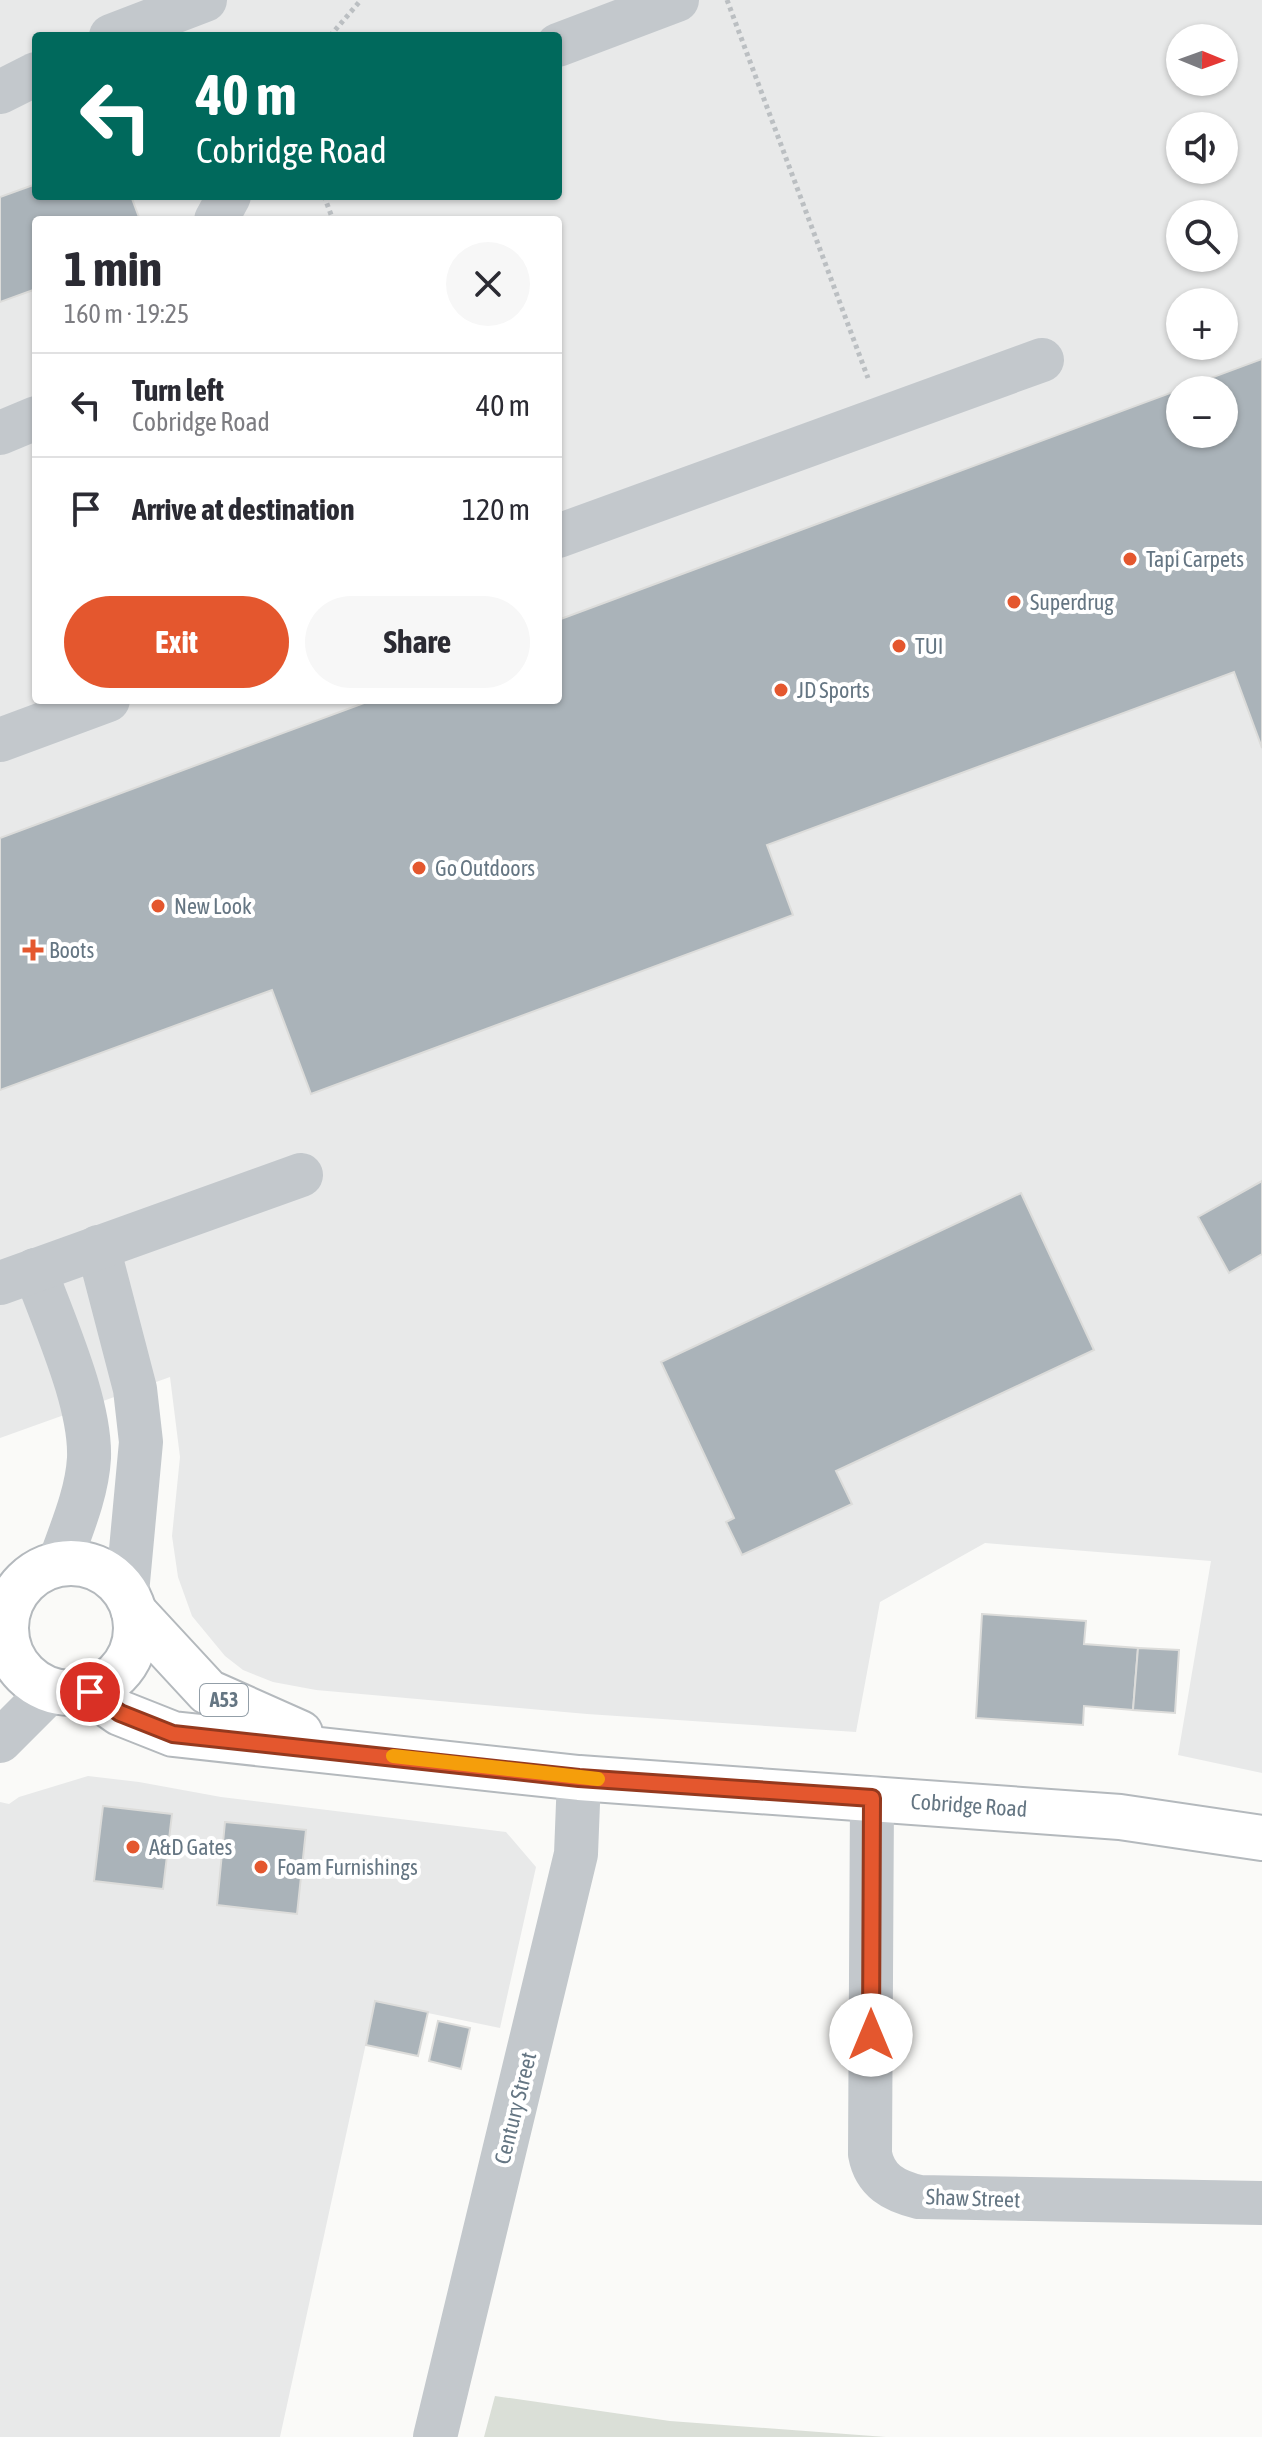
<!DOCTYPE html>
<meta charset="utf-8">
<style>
body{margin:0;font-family:"Asap Condensed",sans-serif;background:#f7f7f7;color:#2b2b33;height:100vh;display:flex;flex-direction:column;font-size:30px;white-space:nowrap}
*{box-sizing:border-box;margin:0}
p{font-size:26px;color:#7c7c81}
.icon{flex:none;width:44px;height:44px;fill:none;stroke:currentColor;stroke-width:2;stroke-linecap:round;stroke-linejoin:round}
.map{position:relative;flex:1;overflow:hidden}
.drawer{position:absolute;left:32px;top:216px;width:530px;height:488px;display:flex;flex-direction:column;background:#fff;border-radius:8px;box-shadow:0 2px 6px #0004}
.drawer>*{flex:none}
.hud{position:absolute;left:32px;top:32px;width:530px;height:168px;border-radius:8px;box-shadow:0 2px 6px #0004;background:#00695c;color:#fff;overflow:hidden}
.needle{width:52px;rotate:91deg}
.fabs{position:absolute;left:1166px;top:24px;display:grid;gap:16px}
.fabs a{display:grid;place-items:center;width:72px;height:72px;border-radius:50%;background:#fff;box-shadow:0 2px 6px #0004;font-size:40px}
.pin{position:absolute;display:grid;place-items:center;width:68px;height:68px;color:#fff;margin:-34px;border:4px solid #fff;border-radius:50%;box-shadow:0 2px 8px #0007}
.me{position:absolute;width:88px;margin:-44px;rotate:0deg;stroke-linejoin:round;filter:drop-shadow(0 0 6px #0008)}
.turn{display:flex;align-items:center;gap:28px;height:168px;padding:0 32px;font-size:36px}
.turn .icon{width:104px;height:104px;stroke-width:2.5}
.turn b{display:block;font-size:56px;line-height:68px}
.round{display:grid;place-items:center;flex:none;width:84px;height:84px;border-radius:42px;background:#f7f7f7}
.headline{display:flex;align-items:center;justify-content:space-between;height:136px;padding:0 32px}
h1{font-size:48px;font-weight:700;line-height:60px}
.button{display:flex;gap:16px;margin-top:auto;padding:16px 32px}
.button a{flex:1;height:92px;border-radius:48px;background:#e4572e;color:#fff;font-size:32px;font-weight:700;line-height:92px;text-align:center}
.button a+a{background:#f7f7f7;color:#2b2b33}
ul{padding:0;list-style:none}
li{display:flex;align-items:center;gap:24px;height:104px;padding:0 32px;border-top:2px solid #e1e1e2}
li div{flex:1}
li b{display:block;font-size:30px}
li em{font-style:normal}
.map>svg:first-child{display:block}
.built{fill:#e8e9e9;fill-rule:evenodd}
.green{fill:#dadfd7}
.building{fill:#aab3b9;stroke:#dcdcda;stroke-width:2;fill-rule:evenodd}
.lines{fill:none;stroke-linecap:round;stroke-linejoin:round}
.highway-casing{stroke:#b4b9bd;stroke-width:48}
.path{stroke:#bbbfc2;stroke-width:5;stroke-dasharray:4 4;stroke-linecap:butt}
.minor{stroke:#c3c8cc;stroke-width:44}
.highway{stroke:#fff;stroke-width:44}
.route-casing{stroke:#94391e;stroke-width:20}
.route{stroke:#e4572e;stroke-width:14}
.slow{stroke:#f59e0b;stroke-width:14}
.poi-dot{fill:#e4572e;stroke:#fff;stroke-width:3}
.labels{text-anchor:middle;stroke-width:8;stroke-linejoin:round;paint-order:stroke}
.shield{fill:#fff;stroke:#939fa8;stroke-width:2}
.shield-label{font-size:20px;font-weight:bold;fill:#657683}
.poi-label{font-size:22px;fill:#657683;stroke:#fff;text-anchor:start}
.street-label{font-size:22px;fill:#657683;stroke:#fff}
</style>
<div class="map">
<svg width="1262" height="2437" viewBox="0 0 1262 2437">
<rect width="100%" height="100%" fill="#fafaf8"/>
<g class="built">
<path d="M0,0H1262V1773L1178,1755L1211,1561L985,1543L880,1602L856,1732L587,1714L316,1690L273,1682L243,1670L225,1656L192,1616L178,1577L172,1536L180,1457L170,1377L0,1438ZM36,36H558V196H36ZM1180,38H1224V82H1180ZM1180,126H1224V170H1180ZM1180,214H1224V258H1180ZM36,220H558V700H36ZM1180,302H1224V346H1180ZM1180,390H1224V434H1180Z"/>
<path d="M88,1776L139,1782L221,1797L506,1832L536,1867L500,2028L375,2002L280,2437H0V1802L9,1804L19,1797Z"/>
</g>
<path class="green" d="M495,2396L670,2421L886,2437H484Z"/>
<g class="building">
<path d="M36,184V196H131L140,220H36V289L0,302V197Z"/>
<path d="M1262,359V748L1234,672L767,845L793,915L311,1094L272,990L0,1090V838L372,700H558V620ZM1180,390H1224V434H1180Z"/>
<path d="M1262,1181V1254L1229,1273L1198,1217Z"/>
<path d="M1021,1193L1094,1350L836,1471L852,1504L742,1555L726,1522L734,1518L661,1362Z"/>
<path d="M982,1614L1086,1621L1084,1644L1138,1648L1133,1710L1084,1706L1083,1725L976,1718Z"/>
<path d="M1138,1648L1179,1650L1175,1713L1133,1710Z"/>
<path d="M103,1806L172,1814L163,1889L94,1881Z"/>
<path d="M225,1822L306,1830L297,1914L217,1905Z"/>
<path d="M375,2001L428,2012L418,2056L366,2045Z"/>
<path d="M438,2021L470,2028L461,2069L429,2061Z"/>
</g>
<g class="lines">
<defs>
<g id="highway">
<circle cx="71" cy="1628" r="65"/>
<path d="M134,1612L208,1692L300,1733"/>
<path d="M90,1692L120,1713L173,1734L579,1778L1120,1817L1262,1838"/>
</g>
</defs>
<use href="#highway" class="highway-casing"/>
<g class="path">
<path d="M727,0L868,378"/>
<path d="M330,36L361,0"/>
<path d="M324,196L333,220"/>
</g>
<g class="minor">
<path d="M111,36L205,0"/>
<path d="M558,45L677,0"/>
<path d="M0,92L36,74"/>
<path d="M216,220L229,196"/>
<path d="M0,433L36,418"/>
<path d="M558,536L1042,360"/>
<path d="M0,740L108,700"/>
<path d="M98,1247L135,1389L141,1442L127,1593"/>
<path d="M35,1270C54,1323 91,1403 89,1458C87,1494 71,1530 59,1564"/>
<path d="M0,1283L301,1175"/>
<path d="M0,1741L50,1691"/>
<path d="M872,1798L870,2154C875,2181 894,2191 919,2197L1262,2203"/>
<path d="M435,2437L576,1854L579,1778"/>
</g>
<use href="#highway" class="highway"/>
</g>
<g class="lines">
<defs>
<path id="route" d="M90,1692L120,1713L173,1734L579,1778L872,1798L871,2035"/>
</defs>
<use href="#route" class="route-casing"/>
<use href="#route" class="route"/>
<path class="slow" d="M393,1756L598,1779"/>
</g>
<g class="poi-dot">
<circle cx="1130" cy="559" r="8"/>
<circle cx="1014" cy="602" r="8"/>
<circle cx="899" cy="646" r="8"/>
<circle cx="781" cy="690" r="8"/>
<circle cx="419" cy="868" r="8"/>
<circle cx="158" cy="906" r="8"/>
<path d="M29 938h8v8h8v8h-8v8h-8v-8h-8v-8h8z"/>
<circle cx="133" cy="1847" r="8"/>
<circle cx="261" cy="1867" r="8"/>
</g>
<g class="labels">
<rect class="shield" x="200" y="1684" width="48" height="32" rx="6"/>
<g class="shield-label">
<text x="224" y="1707">A53</text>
</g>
<g class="poi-label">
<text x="1146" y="567">Tapi Carpets</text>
<text x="1030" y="610">Superdrug</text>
<text x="915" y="654">TUI</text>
<text x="797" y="698">JD Sports</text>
<text x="435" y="876">Go Outdoors</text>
<text x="174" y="914">New Look</text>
<text x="49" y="958">Boots</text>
<text x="149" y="1855">A&amp;D Gates</text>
<text x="277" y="1875">Foam Furnishings</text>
</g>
<g class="street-label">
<text transform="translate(969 1805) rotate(4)" y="8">Cobridge Road</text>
<text transform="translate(515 2108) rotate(-76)" y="8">Century Street</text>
<text transform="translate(973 2198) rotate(2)" y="8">Shaw Street</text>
</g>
</g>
</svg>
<div class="fabs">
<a><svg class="needle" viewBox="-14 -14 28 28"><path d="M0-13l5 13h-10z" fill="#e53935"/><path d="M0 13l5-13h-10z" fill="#7c7c81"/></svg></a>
<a><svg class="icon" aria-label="sound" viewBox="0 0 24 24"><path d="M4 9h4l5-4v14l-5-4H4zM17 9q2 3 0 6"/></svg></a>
<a><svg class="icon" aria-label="search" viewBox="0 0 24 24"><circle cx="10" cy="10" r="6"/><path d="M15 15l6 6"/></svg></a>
<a>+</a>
<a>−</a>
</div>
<div class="pin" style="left:90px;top:1692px;background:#d93025"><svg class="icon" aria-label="arrive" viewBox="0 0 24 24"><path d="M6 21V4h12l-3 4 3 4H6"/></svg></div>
<svg class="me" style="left:871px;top:2035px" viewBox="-20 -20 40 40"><circle r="19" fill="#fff"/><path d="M0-13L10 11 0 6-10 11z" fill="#e4572e"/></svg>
<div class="hud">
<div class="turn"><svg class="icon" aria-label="left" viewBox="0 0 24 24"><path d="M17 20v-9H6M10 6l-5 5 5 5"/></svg><div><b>40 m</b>Cobridge Road</div></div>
</div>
<section class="drawer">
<div class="headline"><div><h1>1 min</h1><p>160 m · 19:25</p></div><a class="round"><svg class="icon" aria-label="close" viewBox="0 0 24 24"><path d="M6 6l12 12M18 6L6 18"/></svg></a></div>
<ul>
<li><svg class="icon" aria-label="left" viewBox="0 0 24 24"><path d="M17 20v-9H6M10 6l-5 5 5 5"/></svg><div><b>Turn left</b><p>Cobridge Road</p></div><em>40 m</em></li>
<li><svg class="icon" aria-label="arrive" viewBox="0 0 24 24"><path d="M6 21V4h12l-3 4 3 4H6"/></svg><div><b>Arrive at destination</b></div><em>120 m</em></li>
</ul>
<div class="button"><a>Exit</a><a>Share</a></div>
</section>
</div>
